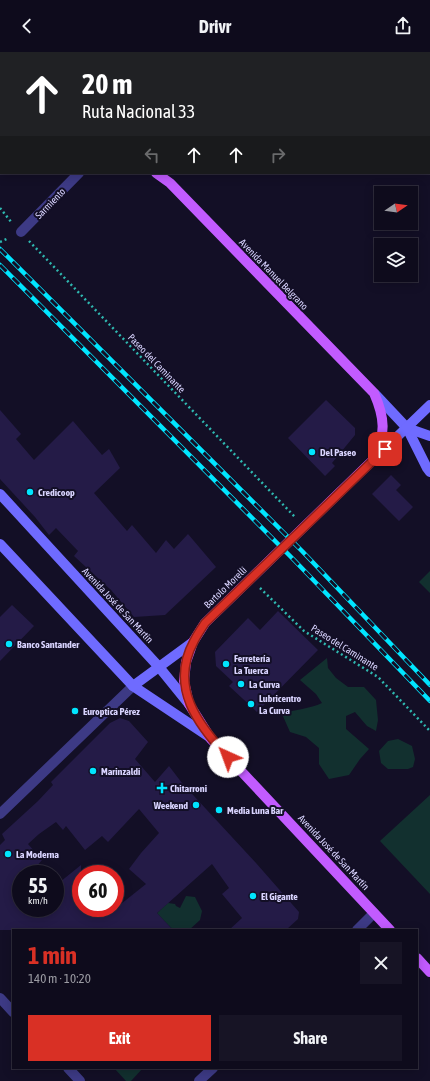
<!DOCTYPE html>
<meta charset="utf-8">
<style>
body{margin:0;font-family:"Asap Condensed",sans-serif;background:#171425;color:#f1f3f6;height:100vh;display:flex;flex-direction:column;font-size:15px;white-space:nowrap}
*{box-sizing:border-box;margin:0}
p{font-size:13px;color:#9b9ba3}
.icon{flex:none;width:22px;height:22px;fill:none;stroke:currentColor;stroke-width:2;stroke-linecap:round;stroke-linejoin:round}
.map{position:relative;flex:1;overflow:hidden}
.drawer{position:absolute;left:12px;top:877px;width:406px;height:140px;display:flex;flex-direction:column;background:#0e0b1c;border-radius:0px;box-shadow:0 2px 10px #0003,0 0 0 1px #2e2b3b}
.drawer>*{flex:none}
.hud{position:absolute;left:0px;top:0px;width:430px;height:122px;box-shadow:0 2px 10px #0003,0 0 0 1px #2e2b3b;background:#202124;color:#fff;overflow:hidden}
.needle{width:26px;rotate:77deg}
.controls{position:absolute;left:374px;top:134px;display:grid;gap:8px}
.controls a{display:grid;place-items:center;width:44px;height:44px;border-radius:0px;background:#0e0b1c;box-shadow:0 2px 10px #0003,0 0 0 1px #2e2b3b;font-size:20px}
.speed{position:absolute;left:12px;top:813px;display:flex;gap:8px;font-size:20px;font-weight:700;text-align:center}
.speed>*{display:grid;place-content:center;width:52px;height:52px;border-radius:50%;background:#0e0b1c;box-shadow:0 2px 10px #0003,0 0 0 1px #2e2b3b;line-height:1}
.speed small{font-size:10px;font-weight:400}
.speed .limit{border:6px solid #d22;background:#fff;color:#111}
.pin{position:absolute;display:grid;place-items:center;width:34px;height:34px;color:#fff;margin:-17px;border-radius:8px;box-shadow:0 2px 6px #0006}
.me{position:absolute;width:44px;margin:-22px;rotate:317deg;stroke-linejoin:round;filter:drop-shadow(0 0 3px #0008)}
.turn{display:flex;align-items:center;gap:14px;height:84px;padding:0 16px;font-size:18px}
.turn .icon{width:52px;height:52px;stroke-width:2.5}
.turn b{display:block;font-size:28px;line-height:34px}
.lanes{display:flex;align-items:center;height:38px;padding:0 16px;background:#0003;justify-content:center;gap:20px;direction:ltr}
.lanes .off{opacity:.35}
.round{display:grid;place-items:center;flex:none;width:42px;height:42px;border-radius:0px;background:#171425}
.overview{display:flex;align-items:center;justify-content:space-between;height:68px;padding:0 16px}
h1{font-size:24px;font-weight:700;line-height:30px;color:#d93025}
.action{display:flex;gap:8px;margin-top:auto;padding:8px 16px}
.action a{flex:1;height:46px;border-radius:0px;background:#d93025;color:#fff;font-size:16px;font-weight:700;line-height:46px;text-align:center}
.action a+a{background:#171425;color:#f1f3f6}
header{display:flex;justify-content:space-between;align-items:center;height:52px;padding:0 16px;background:#0e0b1c;font-size:18px;font-weight:700}
.map>svg:first-child{display:block}
.green{fill:#12302f}
.building{fill:#241b47;fill-rule:evenodd}
.lines{fill:none;stroke-linecap:round;stroke-linejoin:round}
.path{stroke:#2fb8b0;stroke-width:2.5;stroke-dasharray:2 3;stroke-linecap:butt}
.street{stroke:#3d3a85;stroke-width:10}
.secondary{stroke:#6f6bff;stroke-width:10}
.primary{stroke:#c25bff;stroke-width:10}
.rail-casing{stroke:#00e5ff;stroke-width:4.5}
.rail{stroke:#130f26;stroke-width:3;stroke-dasharray:9;stroke-linecap:butt}
.route-casing{stroke:#8d1f18;stroke-width:10}
.route{stroke:#d93025;stroke-width:7}
.poi-dot{fill:#00e5ff;stroke:#130f26;stroke-width:1.5}
.labels{text-anchor:middle;stroke-width:4;stroke-linejoin:round;paint-order:stroke}
.street-label{font-size:10px;fill:#d9d4ff;stroke:#130f26}
.poi-label{font-size:10px;font-weight:bold;fill:#d9d4ff;stroke:#130f26;text-anchor:start}
</style>
<header><svg class="icon" aria-label="back" viewBox="0 0 24 24"><path d="M15 5l-7 7 7 7"/></svg>Drivr<svg class="icon" aria-label="share" viewBox="0 0 24 24"><path d="M12 15V3M7 8l5-5 5 5M5 13v7h14v-7"/></svg></header>
<div class="map">
<svg width="430" height="1029" viewBox="0 0 430 1029">
<rect width="100%" height="100%" fill="#130f26"/>
<g class="green">
<path d="M430,519V541L419,530Z"/>
<path d="M327,606L328,616L336,626L348,635H364L376,648L378,668L376,679L367,674L355,660L346,664V677L369,697L360,707L349,723L329,727L319,712V696L306,685L290,680L282,662C295,657 310,657 322,651L316,642L300,628Z"/>
<path d="M398,687L412,694L415,707L413,715L408,717H388L381,711L379,699L388,689Z"/>
<path d="M430,743V842L380,789Z"/>
<path d="M186,844L195,845L202,859L200,868L189,878H173L157,861L168,851L175,852L176,854L180,856Z"/>
<path d="M114,1016H143L131,1029H126Z"/>
</g>
<g class="building">
<path d="M326,348L355,376V383L332,411L335,414L325,424L288,386Z"/>
<path d="M0,358L21,382L16,387L34,408L73,369L102,403L109,397L120,416L94,441L127,479L132,473L156,501L166,488L174,497L188,482L216,515L165,563L134,565L111,538L74,504L78,499L56,476L49,483L35,465L0,427Z"/>
<path d="M391,423L401,433L396,438L413,455L399,469L372,442Z"/>
<path d="M12,553L34,574L0,609V565Z"/>
<path d="M278,559L318,598L257,660L229,634L233,630L216,614L215,600L248,566L260,578Z"/>
<path d="M120,666L129,669L148,690L135,707L155,730L169,714L182,731L256,811L299,860L298,867L286,878H229L242,866L222,842L229,836L212,812L157,861L173,878H0V793L5,788L2,782L38,749L53,733L51,730L110,671ZM139,757L159,781L141,801L129,817L146,832L116,856H81V813L55,834V856H21V822H30L42,808L28,792L39,782L56,770L63,778L66,774L85,798L102,784L108,790Z"/>
</g>
<g class="lines">
<g class="path">
<path d="M0,156L12,171"/>
<path d="M29,189L295,465"/>
<path d="M0,190L9,186"/>
<path d="M260,536L304,579L378,625L430,679"/>
</g>
<g class="street">
<path d="M21,180L79,121"/>
<path d="M0,762L133,634"/>
<path d="M357,878L374,861"/>
<path d="M0,946L13,960"/>
<path d="M68,1016L80,1029"/>
<path d="M199,1029L213,1016"/>
</g>
<g class="secondary">
<path d="M202,1L203,0"/>
<path d="M375,342L407,376L427,416L430,420"/>
<path d="M407,376L430,384"/>
<path d="M374,407L430,353"/>
<path d="M0,442L159,615L189,652"/>
<path d="M0,492L133,634L211,686"/>
<path d="M133,634L193,590"/>
</g>
<g class="primary">
<path d="M0,84H1"/>
<path d="M156,121L170,131L374,341C385,366 386,382 374,407L205,571L193,590L186,610L184,629L189,652L211,687L390,878"/>
<path d="M417,906L430,920"/>
</g>
<defs>
<g id="rail">
<path d="M0,197L302,499L430,633"/>
<path d="M0,213L294,508L430,649"/>
</g>
</defs>
<use href="#rail" class="rail-casing"/>
<use href="#rail" class="rail"/>
</g>
<g class="lines">
<defs>
<path id="route" d="M228,705C198,673 169,635 194,589C197,583 201,577 205,571L385,397"/>
</defs>
<use href="#route" class="route-casing"/>
<use href="#route" class="route"/>
</g>
<g class="poi-dot">
<circle cx="312" cy="400" r="4"/>
<circle cx="30" cy="440" r="4"/>
<circle cx="9" cy="592" r="4"/>
<circle cx="226" cy="612" r="4"/>
<circle cx="241" cy="632" r="4"/>
<circle cx="251" cy="652" r="4"/>
<circle cx="75" cy="659" r="4"/>
<circle cx="93" cy="719" r="4"/>
<path d="M160 730h4v4h4v4h-4v4h-4v-4h-4v-4h4z"/>
<circle cx="196" cy="753" r="4"/>
<circle cx="219" cy="758" r="4"/>
<circle cx="8" cy="802" r="4"/>
<circle cx="253" cy="844" r="4"/>
</g>
<g class="labels">
<g class="street-label">
<text transform="translate(50 151) rotate(-46)" y="4">Sarmiento</text>
<text transform="translate(274 222) rotate(46)" y="4">Avenida Manuel Belgrano</text>
<text transform="translate(157 311) rotate(46)" y="4">Paseo del Caminante</text>
<text transform="translate(225 535) rotate(-44)" y="4">Bartolo Morelli</text>
<text transform="translate(118 553) rotate(47)" y="4">Avenida José de San Martín</text>
<text transform="translate(345 595) rotate(32)" y="4">Paseo del Caminante</text>
<text transform="translate(334 800) rotate(47)" y="4">Avenida José de San Martín</text>
</g>
<g class="poi-label">
<text x="320" y="404">Del Paseo</text>
<text x="38" y="444">Credicoop</text>
<text x="17" y="596">Banco Santander</text>
<text x="234" y="610">Ferretería<tspan x="234" dy="12">La Tuerca</tspan></text>
<text x="249" y="636">La Curva</text>
<text x="259" y="650">Lubricentro<tspan x="259" dy="12">La Curva</tspan></text>
<text x="83" y="663">Europtica Pérez</text>
<text x="101" y="723">Marinzaldi</text>
<text x="170" y="740">Chitarroni</text>
<text x="188" y="757" text-anchor="end">Weekend</text>
<text x="227" y="762">Media Luna Bar</text>
<text x="16" y="806">La Moderna</text>
<text x="261" y="848">El Gigante</text>
</g>
</g>
</svg>
<div class="controls">
<a><svg class="needle" viewBox="-14 -14 28 28"><path d="M0-13l5 13h-10z" fill="#e53935"/><path d="M0 13l5-13h-10z" fill="#9b9ba3"/></svg></a>
<a><svg class="icon" aria-label="layers" viewBox="0 0 24 24"><path d="M12 4l9 5-9 5-9-5zM3 14l9 5 9-5"/></svg></a>
</div>
<div class="speed"><div>55<small>km/h</small></div><div class="limit">60</div></div>
<div class="pin" style="left:385px;top:397px;background:#d93025"><svg class="icon" aria-label="arrive" viewBox="0 0 24 24"><path d="M6 21V4h12l-3 4 3 4H6"/></svg></div>
<svg class="me" style="left:228px;top:705px" viewBox="-20 -20 40 40"><circle r="19" fill="#fff"/><path d="M0-13L10 11 0 6-10 11z" fill="#d93025"/></svg>
<div class="hud">
<div class="turn"><svg class="icon" aria-label="ahead" viewBox="0 0 24 24"><path d="M12 20V5M6 11l6-6 6 6"/></svg><div><b>20 m</b>Ruta Nacional 33</div></div>
<div class="lanes"><svg class="icon off" aria-label="left" viewBox="0 0 24 24"><path d="M17 20v-9H6M10 6l-5 5 5 5"/></svg><svg class="icon" aria-label="ahead" viewBox="0 0 24 24"><path d="M12 20V5M6 11l6-6 6 6"/></svg><svg class="icon" aria-label="ahead" viewBox="0 0 24 24"><path d="M12 20V5M6 11l6-6 6 6"/></svg><svg class="icon off" aria-label="right" viewBox="0 0 24 24"><path d="M7 20v-9h11M14 6l5 5-5 5"/></svg></div>
</div>
<section class="drawer">
<div class="overview"><div><h1>1 min</h1><p>140 m · 10:20</p></div><a class="round"><svg class="icon" aria-label="close" viewBox="0 0 24 24"><path d="M6 6l12 12M18 6L6 18"/></svg></a></div>
<div class="action"><a>Exit</a><a>Share</a></div>
</section>
</div>
